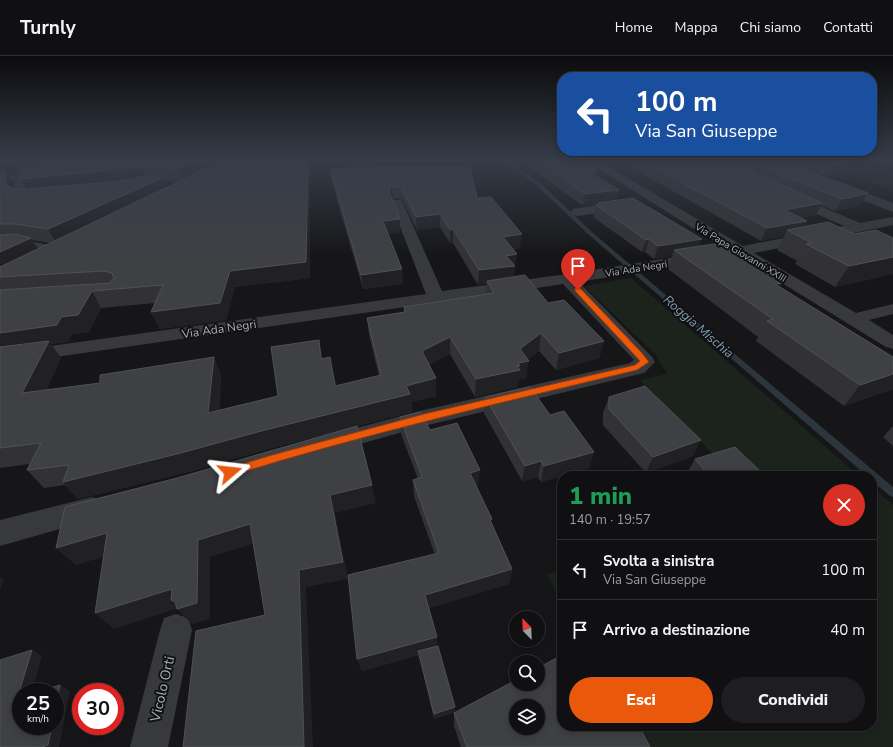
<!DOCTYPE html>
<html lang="it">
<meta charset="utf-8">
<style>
body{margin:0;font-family:"Nunito Sans",sans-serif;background:#1e1e20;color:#f1f3f6;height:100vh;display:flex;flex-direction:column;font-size:15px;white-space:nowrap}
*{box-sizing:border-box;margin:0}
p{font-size:13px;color:#9c9d9f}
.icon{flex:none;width:22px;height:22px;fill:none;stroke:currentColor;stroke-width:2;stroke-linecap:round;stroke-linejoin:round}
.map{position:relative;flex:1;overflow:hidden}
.details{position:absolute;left:557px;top:415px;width:320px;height:260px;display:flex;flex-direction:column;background:#101012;border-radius:16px;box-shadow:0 2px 10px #0003,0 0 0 1px #303032}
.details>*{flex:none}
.top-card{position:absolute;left:557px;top:16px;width:320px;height:84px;border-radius:16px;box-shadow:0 2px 10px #0003,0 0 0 1px #303032;background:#1a4fa0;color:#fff;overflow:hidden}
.needle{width:26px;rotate:337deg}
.fabs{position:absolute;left:509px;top:555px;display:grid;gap:8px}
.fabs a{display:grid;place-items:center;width:36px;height:36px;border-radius:50%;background:#101012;box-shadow:0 2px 10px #0003,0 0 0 1px #303032;font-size:20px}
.speed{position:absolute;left:12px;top:627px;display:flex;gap:8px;font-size:20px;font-weight:700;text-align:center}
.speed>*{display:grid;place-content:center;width:52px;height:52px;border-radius:50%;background:#101012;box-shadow:0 2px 10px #0003,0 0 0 1px #303032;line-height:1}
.speed small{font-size:10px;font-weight:400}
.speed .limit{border:6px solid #d22;background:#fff;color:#111}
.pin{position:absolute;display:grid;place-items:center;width:34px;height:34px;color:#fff;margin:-41px -17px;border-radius:50% 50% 50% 0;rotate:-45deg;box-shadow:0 0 4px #0007}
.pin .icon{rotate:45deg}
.me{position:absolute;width:44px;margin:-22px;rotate:73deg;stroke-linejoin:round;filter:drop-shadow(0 0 3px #0008)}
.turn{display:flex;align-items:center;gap:14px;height:84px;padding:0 12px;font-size:18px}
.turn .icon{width:52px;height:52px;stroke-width:2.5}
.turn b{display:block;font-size:28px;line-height:34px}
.round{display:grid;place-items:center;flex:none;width:42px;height:42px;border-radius:21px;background:#1e1e20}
.summary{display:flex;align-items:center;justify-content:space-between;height:68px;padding:0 12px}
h1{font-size:24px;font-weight:800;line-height:30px;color:#1e9e55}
.cta{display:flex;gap:8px;margin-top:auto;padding:8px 12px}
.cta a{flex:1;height:46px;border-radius:24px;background:#ea580c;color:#fff;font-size:16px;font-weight:800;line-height:46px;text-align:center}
.cta a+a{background:#1e1e20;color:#f1f3f6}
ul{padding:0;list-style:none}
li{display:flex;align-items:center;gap:12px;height:60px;padding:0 12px;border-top:1px solid #303032}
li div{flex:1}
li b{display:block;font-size:15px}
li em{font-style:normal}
header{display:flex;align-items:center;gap:24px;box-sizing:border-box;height:56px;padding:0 20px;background:#101012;border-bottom:1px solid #303032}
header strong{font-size:19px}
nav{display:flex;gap:22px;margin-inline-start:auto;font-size:14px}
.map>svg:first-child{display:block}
.green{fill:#1c231d}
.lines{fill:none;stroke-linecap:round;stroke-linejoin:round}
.stream{fill:#2c363c;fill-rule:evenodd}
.minor{fill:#37393d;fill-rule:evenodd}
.wall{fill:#323236;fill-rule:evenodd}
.shaded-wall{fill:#212124}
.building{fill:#3f4044;stroke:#4f5156;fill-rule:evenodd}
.route{fill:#ea580c;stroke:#983908}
.labels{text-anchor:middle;stroke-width:4;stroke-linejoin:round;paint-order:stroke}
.far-street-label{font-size:10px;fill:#a8aeb8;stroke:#111113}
.street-label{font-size:12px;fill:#a8aeb8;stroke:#111113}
.water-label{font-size:13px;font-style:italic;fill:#809fb2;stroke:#111113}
.near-street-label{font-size:14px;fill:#a8aeb8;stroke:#111113}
</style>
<header>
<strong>Turnly</strong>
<nav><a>Home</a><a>Mappa</a><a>Chi siamo</a><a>Contatti</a></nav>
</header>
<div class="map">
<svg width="893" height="691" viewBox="0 0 893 691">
<rect width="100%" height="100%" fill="#161618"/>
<g class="green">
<path d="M875,104H893V136L828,111Z"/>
<path d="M631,222L859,420H734L640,324L667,318L655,298L584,230Z"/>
<path d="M872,431L893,449V691H641L629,670H872Z"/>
<path d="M562,514V547L547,519Z"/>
</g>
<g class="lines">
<path class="stream" d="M502,104H506L539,126L592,176L730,294L893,431V441L890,440L872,425V420H867L588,178L535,128Z"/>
<g class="minor">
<path d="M585,104H597L743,190L844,170L788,145L786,142L788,139L792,138L860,167L893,161V169L754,197L856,257L893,248V258L869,264L893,279V293L886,291L738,200L579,226L652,301L655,306L644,317L424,370L331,396L323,393L319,387L323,381L424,354L630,307L634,304L563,228L444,246L437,248L433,247L0,309V297L426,238L391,147L393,144H401L403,147L442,235L567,218L726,193Z"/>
<path d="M21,118L25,119L27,121V138H46L48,141L46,144C40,145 18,148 15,142C13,138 15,130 15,125L0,127V121Z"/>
<path d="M837,126L893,147V156L833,133L831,130L833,127Z"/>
<path d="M625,145L630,146L631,149L630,152L578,160L573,159L571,156L573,153L578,152Z"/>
<path d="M25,184L64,192L66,195L64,198L59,199L25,192L0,193V185Z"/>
<path d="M92,441L102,445L106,453L102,461L0,490V464Z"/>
<path d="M176,558L188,562L192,574L168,691H130L160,574L164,562Z"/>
</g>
</g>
<g class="wall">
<path d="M0,104L310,106V222L235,231L226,264L160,273L151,256L155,247L101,252L89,276L72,278L68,286L51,288L61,302L46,334L221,318L219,354L278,340L323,302L334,318L336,330L379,320L369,279L367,262L404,256V251L486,238V227L478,229L453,187H450L440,171L417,174L402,143L393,142L392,144L400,176L388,177L403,228L363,233L331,123L330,112L477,142L520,192L513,193L515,212H514L513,221L548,247L604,285L599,302L556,314L539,295L528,303L526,322L518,324L517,331L475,341L450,298L429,309L436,340L411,346L412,356L272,392L188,416L78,443L65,429L44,432L27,414L30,408L0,412ZM21,116L26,133L16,134L14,133L13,127L8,118ZM163,125L177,126L166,132ZM32,184L50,187L38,193Z"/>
<path d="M522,104H606L604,106L601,105L599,115L596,120L616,145L699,191L782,227L780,231L893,301V333L844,350L756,285L758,281L668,213L672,200L654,203L645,196H642L593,161L596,149L598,148L583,150L521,105Z"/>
<path d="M618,104H855L859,105L853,116L828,120L812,114V116L861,149L859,150L835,155L821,149L816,159L801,162L807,165L804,171L854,178L893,182V218L835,231L795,208L797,205L777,194L784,180L761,185Z"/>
<path d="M485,341L550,359L594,396L589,412L541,426L538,421L522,425L484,357Z"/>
<path d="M609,341L693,400L646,417L603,369V357Z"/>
<path d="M400,361L430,374L478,431H476L512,513L509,528L429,552L437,581V590L455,651V656L434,663L419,599L362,615L357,603L435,499L414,440L413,424L418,423L401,378Z"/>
<path d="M893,370V390L883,381Z"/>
<path d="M695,403L758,420H687L686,419Z"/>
<path d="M454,657L650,691H461L454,670Z"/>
</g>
<g class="shaded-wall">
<path d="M9,104H63L65,108L8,118L13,127L14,141L0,117V105Z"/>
<path d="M200,104H230L185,126L180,113Z"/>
<path d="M308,104H310V222L235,231L226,264L160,273L151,256L230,215Z"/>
<path d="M601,104L599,115L590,129L592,118Z"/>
<path d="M859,105L853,116L828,120L833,109Z"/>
<path d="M760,110L756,121L753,113Z"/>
<path d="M142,111L148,125L28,136L21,123Z"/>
<path d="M813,112L808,123L806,114Z"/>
<path d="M162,122L167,135L57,188L48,173Z"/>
<path d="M392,130L393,142L390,148L389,135Z"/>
<path d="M619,134L616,145L598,147V148L583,150L585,138Z"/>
<path d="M868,137L861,149L859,150L835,155L842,143Z"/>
<path d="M822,147L816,159L779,166L785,154Z"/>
<path d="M440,158V171L417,174L416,161Z"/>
<path d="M400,163V176L384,178L383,165Z"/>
<path d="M807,165L800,177L787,174L784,180L761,185L767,172Z"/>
<path d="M453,173V187H450V174Z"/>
<path d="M522,178L520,192L502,195L503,181Z"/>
<path d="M31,182L41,197L0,217V196Z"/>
<path d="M649,183L645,196H642L646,184Z"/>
<path d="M702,183L697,196L674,194L672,200L654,203L658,190Z"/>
<path d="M517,198L513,224L487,225L486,227L478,229L479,214L506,200Z"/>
<path d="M893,201V218L835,231L849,210Z"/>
<path d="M402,213L403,228L363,233L361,219Z"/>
<path d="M782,227L772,246L775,228Z"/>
<path d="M92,235L101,252L89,276L72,278L68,286L51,288L61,302L36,355L22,337L0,296V277L61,261Z"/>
<path d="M541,277L539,295L524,306L529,305L526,322L518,324L517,331L475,341L476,323L520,293Z"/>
<path d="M450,281V298L423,312L422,295Z"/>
<path d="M319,284L323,301L325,320L321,303Z"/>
<path d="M604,285L599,302L556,314L559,297Z"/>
<path d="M214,301L221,318L217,374L208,357Z"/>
<path d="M330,301L334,318L339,348L335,330Z"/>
<path d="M893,318V333L844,350L860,329Z"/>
<path d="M436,322V340L411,346L412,356L272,392L188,416L78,443L63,426L406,330Z"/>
<path d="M701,384L693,400L646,417L653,401Z"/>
<path d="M594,396L589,412L541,426L544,410Z"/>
<path d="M541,405L538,421L522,425L525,410Z"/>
<path d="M480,414L478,431L469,433L470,417Z"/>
<path d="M761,416L758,420H749Z"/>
<path d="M372,429L376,447L335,457L348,523L306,531L313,691H304L299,514L330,439Z"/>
<path d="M250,468L259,486L210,501V563L192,568L177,553L198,484Z"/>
<path d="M107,477L123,495L76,509L56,492Z"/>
<path d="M512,513L509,528L426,553L425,539Z"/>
<path d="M0,521L4,524L0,534Z"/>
<path d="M172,533L175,546L171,544L179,552L114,573L95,557Z"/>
<path d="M437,581V594L418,595L419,599L362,615L357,603Z"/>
<path d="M32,594L42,600L32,636H21V645L17,643Z"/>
<path d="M60,629L70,635L59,691H42L52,670H55V652Z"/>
<path d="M455,651V656L434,663V658Z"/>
</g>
<g class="building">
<path d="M0,104H9L0,105Z"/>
<path d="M57,104H200L180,113L142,111L21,123V111Z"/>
<path d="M224,104H308L306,206L230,215L220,247L151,256L163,229L92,235L78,259L61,261L57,269L0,277V234L110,227L114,222L112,217L104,215L0,221V211Z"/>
<path d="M535,104H601L592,118L619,134L585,138Z"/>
<path d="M639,104H791L813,112L806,114L868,137L864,138H866L842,143L760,110L753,113L755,117L822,147L785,154L807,165L767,172Z"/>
<path d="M818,104H855L859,105L833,109Z"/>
<path d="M470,111L477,142L491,141L522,178L503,181L517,198L506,200L515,210L479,214L453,173L450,174L440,158L416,161L401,131L392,130L389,135L400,163L383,165L402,213L361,219L330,112Z"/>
<path d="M0,114H5L6,128L11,132L16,134L119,125L142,121L162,122L48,173L15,168H0Z"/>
<path d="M633,142L702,183L658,190L649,183L646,184L596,149L599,148L598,147Z"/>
<path d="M828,166L854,178L876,174L893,182V201L849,210L806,188L812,187L787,174Z"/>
<path d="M15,178L31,182L0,196V179Z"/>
<path d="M720,187L782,227L775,228L893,301V318L860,329L767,265L773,263L674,194Z"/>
<path d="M525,219L548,247L564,244L604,285L559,297L541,277L520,293L529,305L518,307L520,310H517L520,314L476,323L450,281L422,295L436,322L406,330L410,338L265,374L177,398L63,426L69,409L27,414L41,387L0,392V291L49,285L22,337L100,327V319L214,301L208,357L278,340L271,291L319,284L321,303L330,301L335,330L381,319L367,262L405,256L404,251L494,237L487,225Z"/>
<path d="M645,330L701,384L653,401L609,353V341Z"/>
<path d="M530,331L550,359L564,355L594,396L544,410L541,405L525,410L485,341Z"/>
<path d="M420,356L430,374L457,367L480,414L470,417L492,463L490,464L512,513L425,539L437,581L357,603L348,519L439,497L413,424L422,421L400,361Z"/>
<path d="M357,370L372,429L330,439L343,506L299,514L304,691H183L196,575L265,559L250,468L198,484L197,547L177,553L175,546L171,544L172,533L95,557L107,477L56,492L65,451L177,422Z"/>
<path d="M735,391L761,416L749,420H710L695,403Z"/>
<path d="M438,590L455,651L434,658L418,595Z"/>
<path d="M32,594L17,643L21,642V670H52L48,689L42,691H0V604Z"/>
<path d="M562,599V670H639L650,691H467L454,657L516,624V628H538V612ZM516,650H538V672H516Z"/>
<path d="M60,629L55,652V636H38Z"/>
</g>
<linearGradient id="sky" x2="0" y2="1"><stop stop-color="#0c0c0d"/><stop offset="0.52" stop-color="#363c48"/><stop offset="1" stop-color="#363c48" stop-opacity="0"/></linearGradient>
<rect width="893" height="200" fill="url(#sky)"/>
<path class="route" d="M575,232H580L642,297L649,306L637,314C501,347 364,378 230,420L226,419L225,416L226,413L272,399L424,358L635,309L640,305L575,235Z"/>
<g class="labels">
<g class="far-street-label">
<text transform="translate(741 196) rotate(31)" y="4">Via Papa Giovanni XXIII</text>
<text transform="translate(636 212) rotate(-9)" y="4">Via Ada Negri</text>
</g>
<g class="street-label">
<text transform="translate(219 273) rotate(-8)" y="4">Via Ada Negri</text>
</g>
<g class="water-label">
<text transform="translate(699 270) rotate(41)" y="5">Roggia Mischia</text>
</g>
<g class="near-street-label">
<text transform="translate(162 633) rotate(-77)" y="5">Vicolo Orti</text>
</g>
</g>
</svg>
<div class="fabs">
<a><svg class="needle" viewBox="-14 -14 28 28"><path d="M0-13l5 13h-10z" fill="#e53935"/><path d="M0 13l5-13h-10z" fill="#9c9d9f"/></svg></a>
<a><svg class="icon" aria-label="search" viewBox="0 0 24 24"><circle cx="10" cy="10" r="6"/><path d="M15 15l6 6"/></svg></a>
<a><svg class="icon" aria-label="layers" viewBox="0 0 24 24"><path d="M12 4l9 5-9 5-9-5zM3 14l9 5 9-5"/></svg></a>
</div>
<div class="speed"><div>25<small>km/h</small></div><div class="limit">30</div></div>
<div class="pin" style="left:578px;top:234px;background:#d93025"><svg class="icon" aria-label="arrive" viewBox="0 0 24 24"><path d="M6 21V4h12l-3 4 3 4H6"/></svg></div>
<svg class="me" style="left:230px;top:416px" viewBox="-20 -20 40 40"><path d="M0-17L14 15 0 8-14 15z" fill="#ea580c" stroke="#fff" stroke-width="4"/></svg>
<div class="top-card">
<div class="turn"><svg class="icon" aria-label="left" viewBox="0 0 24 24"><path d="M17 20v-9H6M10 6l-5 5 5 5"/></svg><div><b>100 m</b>Via San Giuseppe</div></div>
</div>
<section class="details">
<div class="summary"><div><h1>1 min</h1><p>140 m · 19:57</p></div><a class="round" style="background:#d93025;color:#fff"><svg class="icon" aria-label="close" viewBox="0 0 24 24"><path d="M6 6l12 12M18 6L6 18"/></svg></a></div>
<ul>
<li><svg class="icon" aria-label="left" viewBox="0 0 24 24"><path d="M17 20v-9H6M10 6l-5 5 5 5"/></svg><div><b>Svolta a sinistra</b><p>Via San Giuseppe</p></div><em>100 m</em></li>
<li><svg class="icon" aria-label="arrive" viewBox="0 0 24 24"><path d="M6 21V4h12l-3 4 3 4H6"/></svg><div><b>Arrivo a destinazione</b></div><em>40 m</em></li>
</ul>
<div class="cta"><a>Esci</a><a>Condividi</a></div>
</section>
</div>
